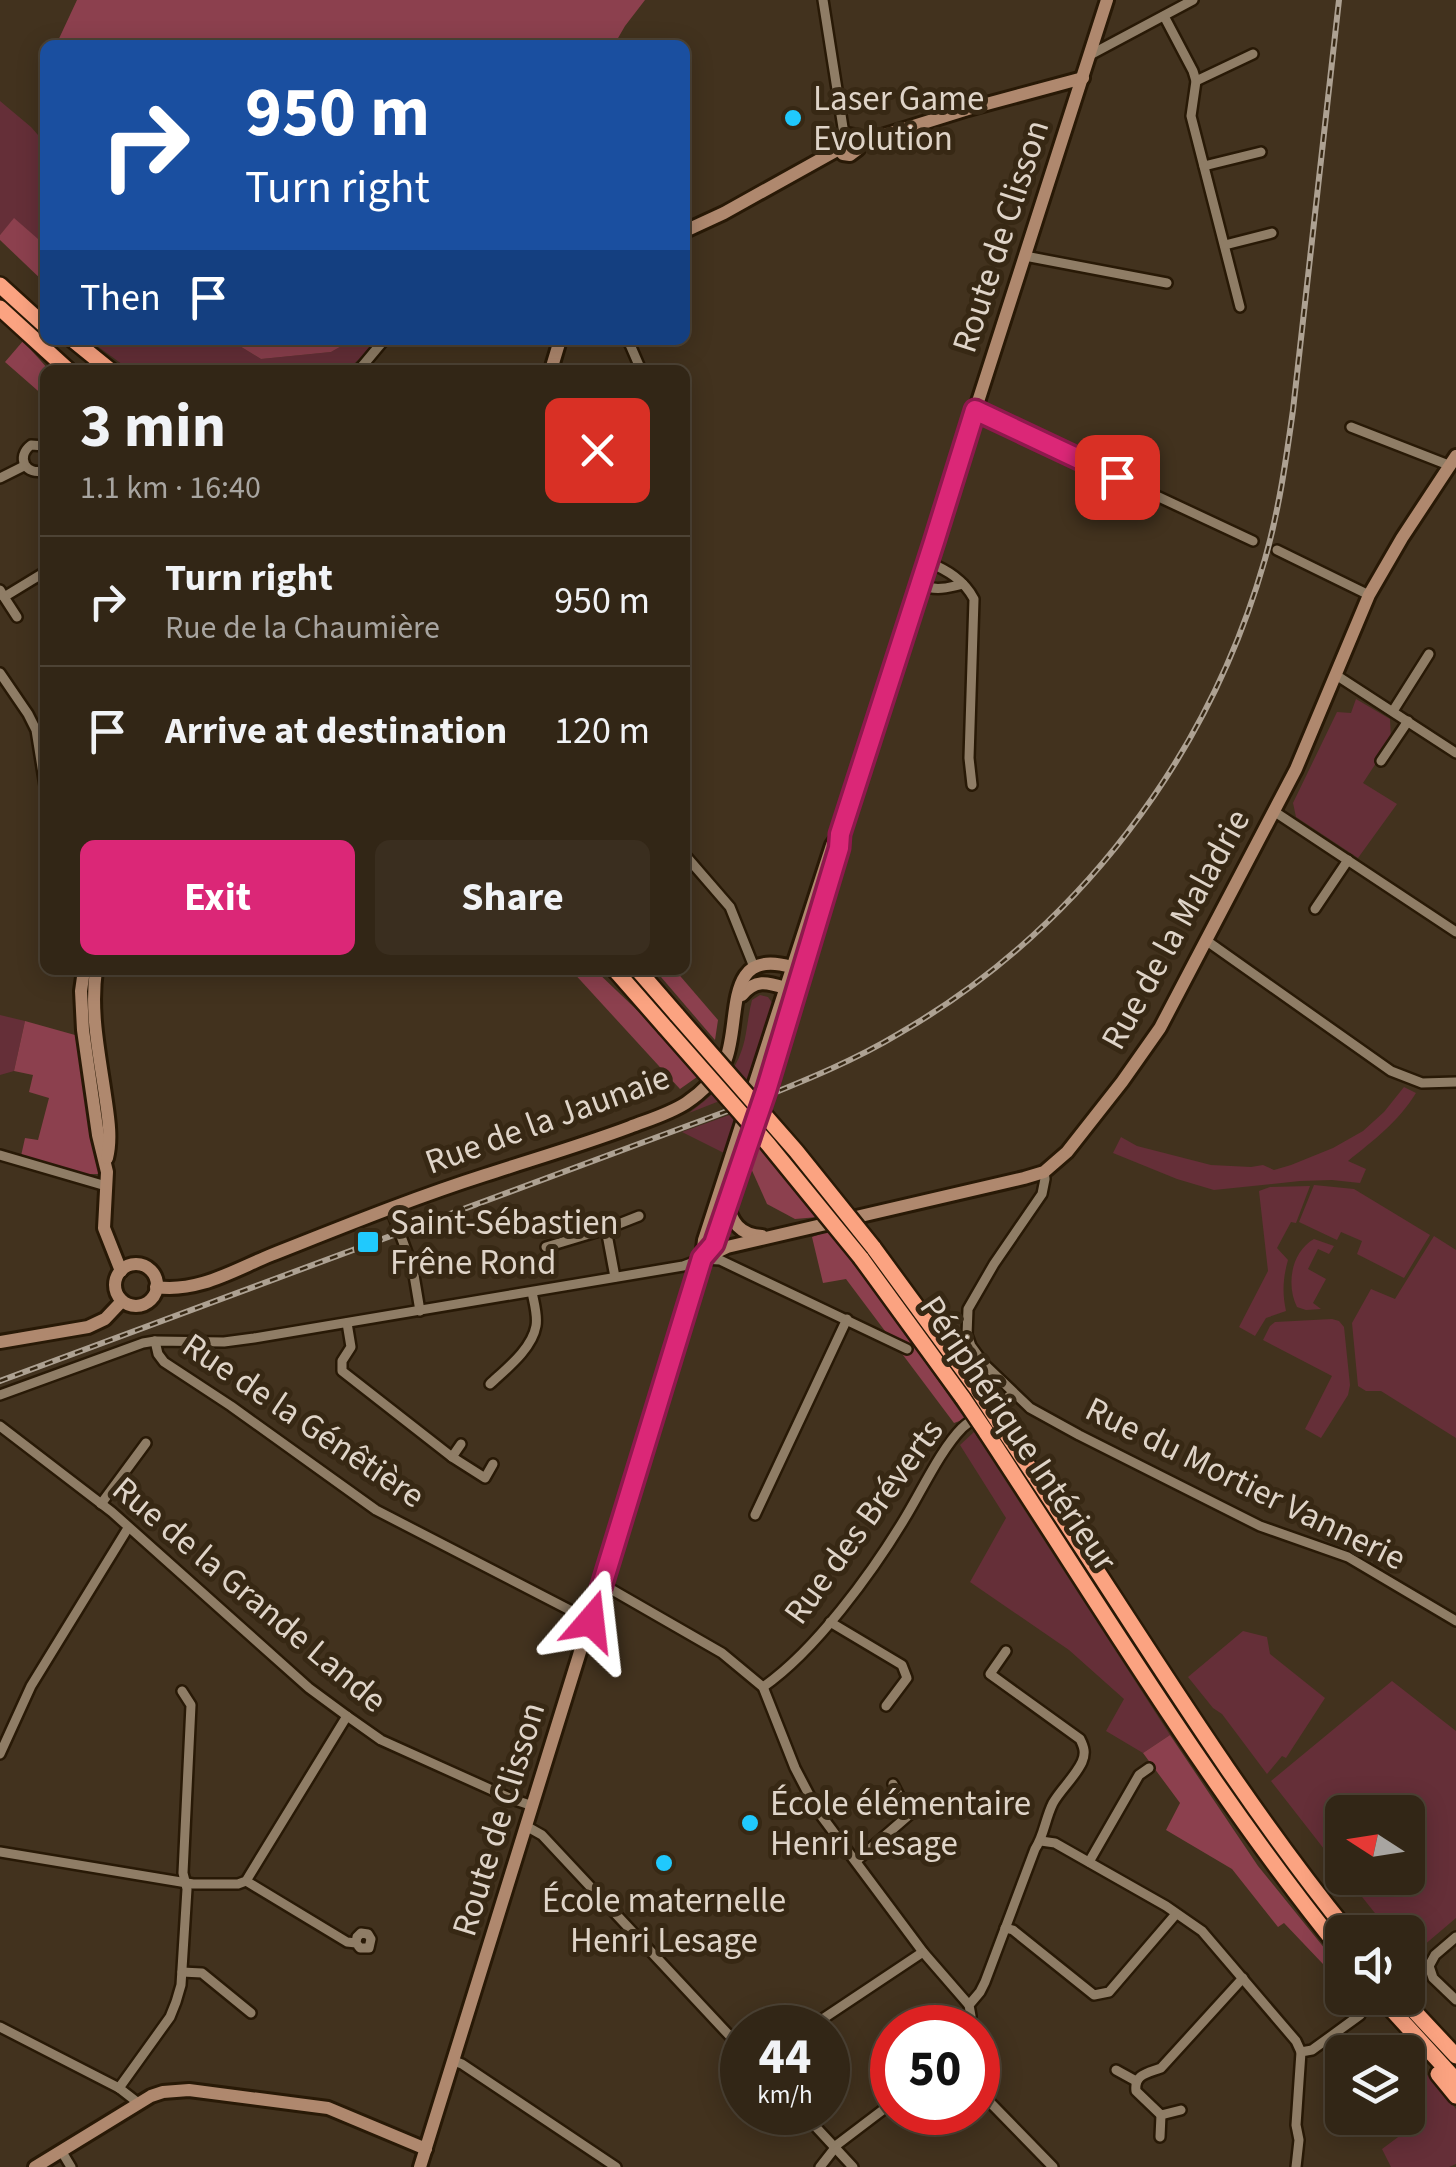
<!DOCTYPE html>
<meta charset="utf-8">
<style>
body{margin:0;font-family:"Source Sans 3",sans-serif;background:#3a2e1f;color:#f1f3f6;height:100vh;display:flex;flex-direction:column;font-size:38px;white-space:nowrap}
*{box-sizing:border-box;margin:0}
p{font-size:32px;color:#a8a5a1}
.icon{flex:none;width:55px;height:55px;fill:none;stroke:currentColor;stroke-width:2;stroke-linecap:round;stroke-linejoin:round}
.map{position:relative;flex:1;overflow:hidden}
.details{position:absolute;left:40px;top:365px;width:650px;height:610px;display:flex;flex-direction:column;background:#322616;border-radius:15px;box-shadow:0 5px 25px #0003,0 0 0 2px #4d4335}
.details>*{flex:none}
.hud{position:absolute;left:40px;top:40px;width:650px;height:305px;border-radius:15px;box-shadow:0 5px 25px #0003,0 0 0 2px #4d4335;background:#1a4fa0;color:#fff;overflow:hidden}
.needle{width:65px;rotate:282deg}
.controls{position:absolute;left:1325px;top:1795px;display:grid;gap:20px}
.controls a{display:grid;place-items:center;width:100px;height:100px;border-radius:15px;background:#322616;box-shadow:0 5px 25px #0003,0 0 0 2px #4d4335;font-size:50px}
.speed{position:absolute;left:720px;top:2005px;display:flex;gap:20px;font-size:50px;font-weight:700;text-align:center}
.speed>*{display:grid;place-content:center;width:130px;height:130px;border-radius:50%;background:#322616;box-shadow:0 5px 25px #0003,0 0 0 2px #4d4335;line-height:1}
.speed small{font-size:25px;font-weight:400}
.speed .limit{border:15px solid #d22;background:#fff;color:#111}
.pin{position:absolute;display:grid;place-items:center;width:85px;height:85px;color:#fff;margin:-42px;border-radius:20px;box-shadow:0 5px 15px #0006}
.me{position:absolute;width:110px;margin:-55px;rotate:17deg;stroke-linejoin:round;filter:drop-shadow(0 0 8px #0008)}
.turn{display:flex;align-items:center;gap:35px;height:210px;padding:0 40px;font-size:45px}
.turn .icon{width:130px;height:130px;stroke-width:2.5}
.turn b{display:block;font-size:70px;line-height:85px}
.then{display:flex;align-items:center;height:95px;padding:0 40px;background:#0003;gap:20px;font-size:38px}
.round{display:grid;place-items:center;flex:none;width:105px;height:105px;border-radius:15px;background:#3a2e1f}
.head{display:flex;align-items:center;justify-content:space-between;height:170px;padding:0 40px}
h1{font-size:60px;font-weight:700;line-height:75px}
.cta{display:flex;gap:20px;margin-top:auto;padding:20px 40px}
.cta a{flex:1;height:115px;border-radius:15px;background:#db2777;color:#fff;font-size:40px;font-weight:700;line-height:115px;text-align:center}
.cta a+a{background:#3a2e1f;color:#f1f3f6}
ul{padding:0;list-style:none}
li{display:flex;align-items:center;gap:30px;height:130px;padding:0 40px;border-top:2px solid #4d4335}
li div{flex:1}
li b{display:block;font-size:38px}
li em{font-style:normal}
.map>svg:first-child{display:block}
.green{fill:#652f38}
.forest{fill:#8c404e}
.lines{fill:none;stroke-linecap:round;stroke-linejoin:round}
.street-casing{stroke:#281906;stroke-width:14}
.secondary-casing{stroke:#281906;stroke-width:18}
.highway-casing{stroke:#281906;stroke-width:20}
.street{stroke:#8f7d66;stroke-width:9}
.secondary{stroke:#af886e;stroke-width:12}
.highway{stroke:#fba381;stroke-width:15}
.rail-casing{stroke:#ada192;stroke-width:6}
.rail{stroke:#372814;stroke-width:2.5;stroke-dasharray:8;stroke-linecap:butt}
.highway-bridge-casing{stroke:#281906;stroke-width:20;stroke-linecap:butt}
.highway-bridge{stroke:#fba381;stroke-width:15}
.route-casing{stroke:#8e194d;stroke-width:25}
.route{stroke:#db2777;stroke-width:18}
.poi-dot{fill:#20c9fd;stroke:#372814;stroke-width:4}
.labels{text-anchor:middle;stroke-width:10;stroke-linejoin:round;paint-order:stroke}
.poi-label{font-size:35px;fill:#dfd4c8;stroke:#372814;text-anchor:start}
.street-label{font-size:35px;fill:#dfd4c8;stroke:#372814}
</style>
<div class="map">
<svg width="1456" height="2167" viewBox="0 0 1456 2167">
<rect width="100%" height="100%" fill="#42321e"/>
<g class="green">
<path d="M0,101L31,127L45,143V245L14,219L0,235Z"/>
<path d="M89,340H230L261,359L331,352L352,340H380L347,370H130Z"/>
<path d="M1356,699L1390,719L1391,740L1363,783L1397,804L1358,858L1296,817L1293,803L1337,712L1351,713Z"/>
<path d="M760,995L768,997L773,1004L745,1091L689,1113C718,1092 740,1070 746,1033C748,1022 749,1011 752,1000Z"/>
<path d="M0,1015L25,1021L14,1071L0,1075Z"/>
<path d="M1404,1087L1416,1093C1398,1122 1374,1140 1348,1161L1366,1169L1360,1183L1332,1180L1300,1181L1214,1190L1177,1179L1113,1153L1121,1137L1137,1146L1211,1165L1251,1167L1263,1165L1274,1170L1291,1165L1333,1148L1363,1131L1384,1112Z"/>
<path d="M732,1114L754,1140L750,1166L682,1132Z"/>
<path d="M1314,1185L1354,1189L1430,1235L1404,1278L1357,1254L1362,1241L1341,1232L1337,1240L1299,1222Z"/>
<path d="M1310,1186L1296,1223L1291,1222L1277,1248L1288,1260C1283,1278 1282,1292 1286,1311L1266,1318L1255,1336L1239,1327L1268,1271L1259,1191L1270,1187Z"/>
<path d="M1434,1236L1456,1250V1438L1381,1391H1366L1358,1386L1352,1323L1371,1289L1395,1299Z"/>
<path d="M1314,1239L1334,1246L1329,1254L1318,1249L1308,1269L1326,1279L1313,1303L1321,1309L1306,1310L1297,1307C1286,1285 1291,1252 1314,1239Z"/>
<path d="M1332,1319L1339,1321L1344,1327L1350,1385L1348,1395L1321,1438L1305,1429L1332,1376L1263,1340L1270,1326L1275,1322Z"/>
<path d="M974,1432L1170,1735L1143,1753L1106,1731L1124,1699L1069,1650L970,1582L1006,1518L960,1445Z"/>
<path d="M1243,1631L1267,1637L1270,1654L1325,1698L1286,1758L1282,1756L1267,1774L1222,1714L1213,1708L1188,1677Z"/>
<path d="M1392,1681L1456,1731V1918L1410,1957L1408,1955V1932H1390L1347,1878H1408V1812H1342V1872L1271,1781Z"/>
<path d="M1428,2075L1456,2109V2164L1449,2167H1391L1382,2149L1409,2129L1401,2118H1408V2089Z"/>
</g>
<g class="forest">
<path d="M77,0H645L625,26L614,45H56Z"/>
<path d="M14,218L45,245V283L0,240V235Z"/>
<path d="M230,340H352L331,352L261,359Z"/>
<path d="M23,341L49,370H45V397L5,362Z"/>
<path d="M571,970H595L639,1012L697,1077L680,1089Z"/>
<path d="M655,970H675L718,1020L715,1040Z"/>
<path d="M25,1021L75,1035L99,1174H81L21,1156L25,1138L38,1140L49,1098L29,1092L33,1075L14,1071Z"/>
<path d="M754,1140L818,1217L795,1219L767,1204L750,1166Z"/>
<path d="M829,1231L890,1312L965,1419L954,1423L846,1279L823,1283L812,1237Z"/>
<path d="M1170,1735L1258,1866L1342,1970V1984L1284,1923L1278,1927L1232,1869L1166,1830L1180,1803L1143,1753Z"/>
</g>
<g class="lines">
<defs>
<g id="street">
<path d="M823,0L844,134"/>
<path d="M1164,16L1193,71L1196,81L1191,116L1240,307"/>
<path d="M1090,55L1193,0"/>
<path d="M1196,81L1253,54"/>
<path d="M1204,166L1261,152"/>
<path d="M1225,245L1272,233"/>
<path d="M1025,256L1167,283"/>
<path d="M628,340L641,370"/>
<path d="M359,370L384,340"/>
<path d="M975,411L1253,541"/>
<path d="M1351,427L1451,466"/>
<path d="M45,446L31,445C15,457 26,477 45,470"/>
<path d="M0,478L24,466"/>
<path d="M1277,550L1369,595"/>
<path d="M928,562C947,570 964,580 974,599L969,758L972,785"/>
<path d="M921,585C935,591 948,588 963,584"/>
<path d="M0,590L4,597L45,572"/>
<path d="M4,597L17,617"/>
<path d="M0,673L28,714L36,730L45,786"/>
<path d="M1336,675L1456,753"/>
<path d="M1393,711L1429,654"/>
<path d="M1381,761L1408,721"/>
<path d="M1275,812L1456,932"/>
<path d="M685,855L730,907L754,967"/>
<path d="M1315,909L1348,860"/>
<path d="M1207,941L1391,1071L1422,1083L1456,1082"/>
<path d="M0,1155L106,1186"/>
<path d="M1044,1172L1045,1179L1042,1194L994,1264L968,1309L967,1335L971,1346L984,1364L1030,1408L1079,1435L1260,1526L1348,1557L1456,1621"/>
<path d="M391,1209L413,1269L420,1311"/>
<path d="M546,1247L606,1229"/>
<path d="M615,1277L606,1229L639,1216"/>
<path d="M347,1323L351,1347L342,1361V1371L452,1457L461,1444"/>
<path d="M155,1341L158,1354L164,1362L231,1406L376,1510L591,1621"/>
<path d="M490,1384C506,1369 532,1349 536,1326C538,1315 534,1303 532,1292"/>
<path d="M0,1395L143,1343L155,1341L224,1342L254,1338L683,1266L702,1259L720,1260L907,1349"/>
<path d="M0,1426L112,1512L309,1688L347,1716L381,1740L512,1799L533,1806"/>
<path d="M452,1457L485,1478L493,1464"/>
<path d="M101,1504L146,1443"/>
<path d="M755,1515L847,1319"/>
<path d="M602,1584L722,1653L763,1687L795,1768L817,1810L923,1952L969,2005"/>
<path d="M830,1622L902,1665L907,1678L886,1706"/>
<path d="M763,1687C815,1651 872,1573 905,1518C921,1492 941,1449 962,1428C977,1414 998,1407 1013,1393"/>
<path d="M0,1754L31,1686L128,1528"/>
<path d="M526,1826L542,1835L742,2049"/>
<path d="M1041,1841L1055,1843L1166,1906L1202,1931L1296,2041L1301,2052"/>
<path d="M0,1852L193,1884H238L246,1881L347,1716"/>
<path d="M856,1861L909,1815L893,1784"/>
<path d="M1089,1862L1139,1775L1149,1768"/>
<path d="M246,1881L347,1942L356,1943L360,1948H369L371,1939L368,1934L361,1933L357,1937L356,1943"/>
<path d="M1005,1928L1013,1930L1094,1995L1109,1992L1176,1914"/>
<path d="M1456,1937L1435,1955L1429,1966L1433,1978L1456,2000"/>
<path d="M182,1972L202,1973L251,2013"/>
<path d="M0,2027L119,2088L137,2102"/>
<path d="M809,2028L923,1952"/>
<path d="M965,2028L971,2016L969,2005L980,1992L985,1982L1035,1849C1044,1836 1045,1819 1053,1803C1061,1789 1075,1777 1082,1762C1086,1753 1084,1747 1080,1739L990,1674L1006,1651"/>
<path d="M454,2061L462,2064L616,2167"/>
<path d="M1116,2070L1136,2081"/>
<path d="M119,2088L170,2017L176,2002L181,1985L187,1889L183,1873L191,1705L182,1691"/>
<path d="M978,2090L1053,2167"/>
<path d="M1181,2110L1161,2115L1136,2091C1134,2074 1148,2073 1161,2068L1243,1978"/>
<path d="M802,2112L853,2167"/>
<path d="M1160,2137L1161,2115"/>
<path d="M62,2152L71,2167"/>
<path d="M820,2167L838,2144L892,2103"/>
<path d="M1296,2167L1299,2140L1296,2125L1301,2052L1312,2050L1360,2015"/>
</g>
<g id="secondary">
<path d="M859,143L968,109L1083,78"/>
<path d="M839,149L838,142L844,134L855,136L859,143"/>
<path d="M839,149L843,154L850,155L858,149L859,143"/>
<path d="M685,231L724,213L839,149"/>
<path d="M551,370L560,340"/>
<path d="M84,970L81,991L83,1030L98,1135L107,1172L104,1228L121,1271"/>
<path d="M96,970C90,1012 99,1053 105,1095C108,1116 112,1138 107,1158"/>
<path d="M742,995C755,979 767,982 785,988"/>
<path d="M727,1202C731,1222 740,1235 762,1236"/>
<path d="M707,1253L714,1244L764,1097L834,864"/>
<path d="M702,1259L727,1247L1024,1178L1044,1172L1067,1152L1122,1082L1160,1028L1296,769L1369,595L1402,538L1456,456"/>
<circle cx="136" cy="1285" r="21"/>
<path d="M156,1287C198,1293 234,1270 271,1255C342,1227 413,1198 485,1175C534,1159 582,1145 630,1127C648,1120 669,1114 686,1103C701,1093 719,1076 726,1059C741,1019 723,947 791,967"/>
<path d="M0,1342L88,1327L105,1319L122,1301"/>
<path d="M35,2167L151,2096L163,2092L189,2090L328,2108L426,2149"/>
<path d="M420,2167L702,1259L704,1240L832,845L840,834L935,542L939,523L1107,0"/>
</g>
<g id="highway">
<path d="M0,285L45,326"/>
<path d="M0,308L68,370"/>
<path d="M73,340L110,370"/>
<path d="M615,970L665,1027"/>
<path d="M638,970L677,1015"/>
<path d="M873,1247L977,1389"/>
<path d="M861,1258L963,1398"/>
<path d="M999,1423C1116,1593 1218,1771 1348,1932"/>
<path d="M986,1432C1102,1608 1210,1789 1342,1952"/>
<path d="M1381,1998L1456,2080"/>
<path d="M1402,1998L1456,2056"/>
<path d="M1438,2074L1456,2096"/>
</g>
</defs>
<use href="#street" class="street-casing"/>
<use href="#secondary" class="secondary-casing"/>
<use href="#highway" class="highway-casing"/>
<use href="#street" class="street"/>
<use href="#secondary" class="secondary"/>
<use href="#highway" class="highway"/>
<defs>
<path id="rail" d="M0,1381L749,1103C801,1082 852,1062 900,1033C1078,930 1209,756 1265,559C1279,510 1286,460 1293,410L1339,0"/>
</defs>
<use href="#rail" class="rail-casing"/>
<use href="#rail" class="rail"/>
<defs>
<g id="highway-bridge">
<path d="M677,1015L796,1151L873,1247"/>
<path d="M665,1027L768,1144L861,1258"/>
<path d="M977,1389L999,1423"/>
<path d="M963,1398L986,1432"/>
</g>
</defs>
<use href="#highway-bridge" class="highway-bridge-casing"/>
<use href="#highway-bridge" class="highway-bridge"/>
</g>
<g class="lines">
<defs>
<path id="route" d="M591,1621L702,1258L714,1244L766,1091L839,848L840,834L934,542L975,410L1117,477"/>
</defs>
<use href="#route" class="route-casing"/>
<use href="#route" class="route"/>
</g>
<g class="poi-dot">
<circle cx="793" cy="118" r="10"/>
<rect x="356" y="1230" width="24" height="24" rx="5"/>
<circle cx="750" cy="1823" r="10"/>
<circle cx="664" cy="1863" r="10"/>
</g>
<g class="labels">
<g class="poi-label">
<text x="813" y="110">Laser Game<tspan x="813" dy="40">Evolution</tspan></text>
<text x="390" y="1234">Saint-Sébastien<tspan x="390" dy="40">Frêne Rond</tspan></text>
<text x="770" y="1815">École élémentaire<tspan x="770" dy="40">Henri Lesage</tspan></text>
<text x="664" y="1912" text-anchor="middle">École maternelle<tspan x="664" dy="40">Henri Lesage</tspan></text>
</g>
<g class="street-label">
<text transform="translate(1000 236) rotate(-72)" y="12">Route de Clisson</text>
<text transform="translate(1175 929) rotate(-61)" y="12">Rue de la Maladrie</text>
<text transform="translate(547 1119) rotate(-20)" y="12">Rue de la Jaunaie</text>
<text transform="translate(304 1420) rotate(34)" y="12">Rue de la Génêtière</text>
<text transform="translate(1019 1433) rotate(56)" y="12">Périphérique Intérieur</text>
<text transform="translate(1246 1483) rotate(26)" y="12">Rue du Mortier Vannerie</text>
<text transform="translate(863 1521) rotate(-54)" y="12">Rue des Bréverts</text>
<text transform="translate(250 1594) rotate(40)" y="12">Rue de la Grande Lande</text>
<text transform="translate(498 1819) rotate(-73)" y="12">Route de Clisson</text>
</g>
</g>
</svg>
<div class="controls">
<a><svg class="needle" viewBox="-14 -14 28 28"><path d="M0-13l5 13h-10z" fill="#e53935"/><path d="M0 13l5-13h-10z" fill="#a8a5a1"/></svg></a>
<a><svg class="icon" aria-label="sound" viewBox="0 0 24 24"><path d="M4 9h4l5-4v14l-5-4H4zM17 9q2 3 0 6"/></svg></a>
<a><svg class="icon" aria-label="layers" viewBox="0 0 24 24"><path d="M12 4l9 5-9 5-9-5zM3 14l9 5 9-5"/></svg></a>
</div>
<div class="speed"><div>44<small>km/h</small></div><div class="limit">50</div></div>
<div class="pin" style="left:1117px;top:477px;background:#d93025"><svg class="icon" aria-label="arrive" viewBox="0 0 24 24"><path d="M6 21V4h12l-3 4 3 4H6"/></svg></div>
<svg class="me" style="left:591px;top:1621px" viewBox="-20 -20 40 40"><path d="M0-17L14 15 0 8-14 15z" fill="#db2777" stroke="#fff" stroke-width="4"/></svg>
<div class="hud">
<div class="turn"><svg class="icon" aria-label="right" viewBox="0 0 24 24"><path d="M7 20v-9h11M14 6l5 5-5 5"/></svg><div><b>950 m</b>Turn right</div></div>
<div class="then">Then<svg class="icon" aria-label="arrive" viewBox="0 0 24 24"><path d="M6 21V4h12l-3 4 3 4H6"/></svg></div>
</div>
<section class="details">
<div class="head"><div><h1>3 min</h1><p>1.1 km · 16:40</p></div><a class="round" style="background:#d93025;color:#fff"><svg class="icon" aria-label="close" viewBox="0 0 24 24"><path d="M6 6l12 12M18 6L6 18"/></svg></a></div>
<ul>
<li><svg class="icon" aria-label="right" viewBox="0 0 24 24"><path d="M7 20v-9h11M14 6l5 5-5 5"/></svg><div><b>Turn right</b><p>Rue de la Chaumière</p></div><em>950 m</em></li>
<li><svg class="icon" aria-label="arrive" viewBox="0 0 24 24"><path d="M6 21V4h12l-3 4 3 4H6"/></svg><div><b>Arrive at destination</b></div><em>120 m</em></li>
</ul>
<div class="cta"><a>Exit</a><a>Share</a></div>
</section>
</div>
